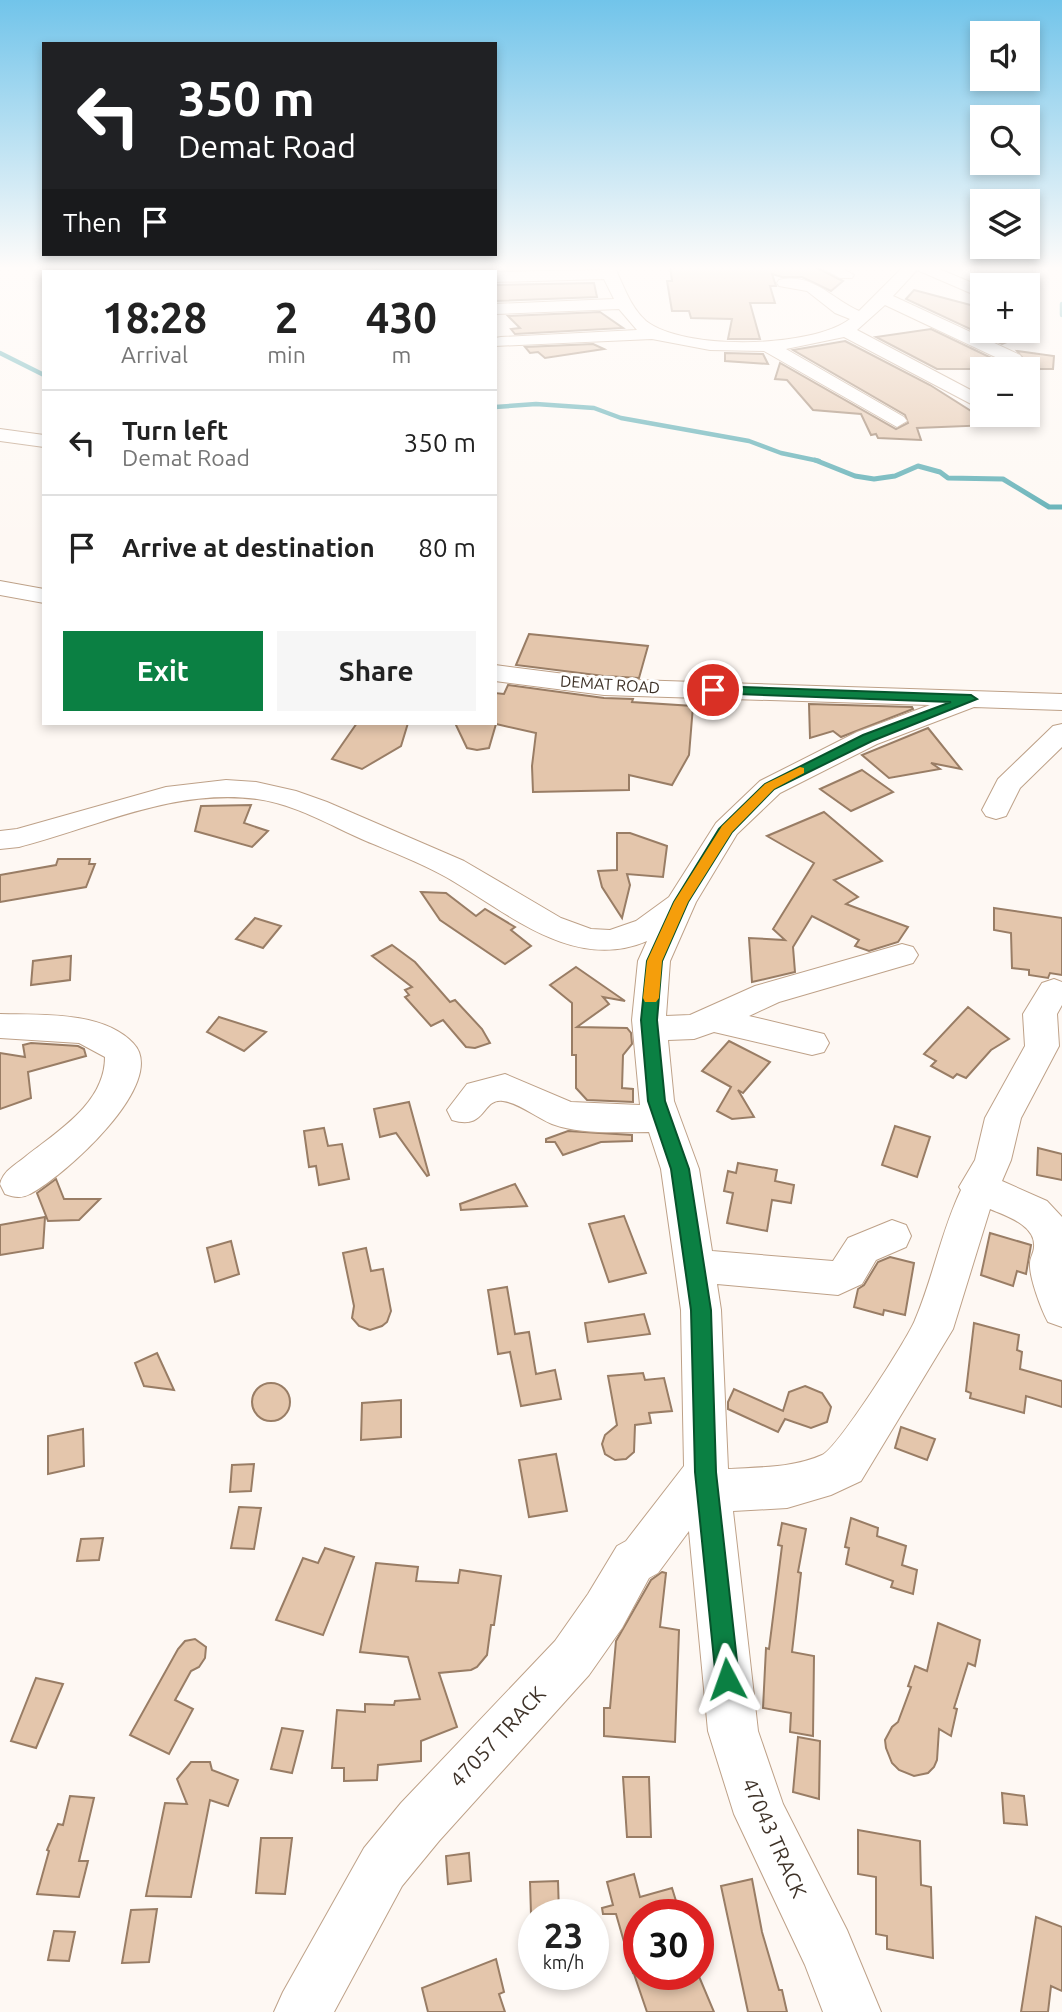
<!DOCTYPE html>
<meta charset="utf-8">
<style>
body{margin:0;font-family:Ubuntu,sans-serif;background:#f6f6f6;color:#222;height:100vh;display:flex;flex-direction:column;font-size:26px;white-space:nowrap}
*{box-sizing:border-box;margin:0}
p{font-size:23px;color:#767676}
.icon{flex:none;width:38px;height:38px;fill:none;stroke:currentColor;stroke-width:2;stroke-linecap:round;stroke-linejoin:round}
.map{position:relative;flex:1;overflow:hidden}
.sheet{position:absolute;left:42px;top:270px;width:455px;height:455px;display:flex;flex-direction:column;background:#fff;border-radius:0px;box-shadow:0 4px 10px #0003}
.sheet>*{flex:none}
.hud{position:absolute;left:42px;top:42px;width:455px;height:214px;border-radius:0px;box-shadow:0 4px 10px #0003;background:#202124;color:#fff;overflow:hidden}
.buttons{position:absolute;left:970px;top:21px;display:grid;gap:14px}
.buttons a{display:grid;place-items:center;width:70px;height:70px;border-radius:0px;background:#fff;box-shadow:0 4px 10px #0003;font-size:35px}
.speed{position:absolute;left:518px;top:1899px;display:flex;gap:14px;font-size:35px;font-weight:700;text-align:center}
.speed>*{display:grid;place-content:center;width:91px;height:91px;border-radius:50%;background:#fff;box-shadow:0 4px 10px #0003;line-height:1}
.speed small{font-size:18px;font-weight:400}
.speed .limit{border:10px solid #d22;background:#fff;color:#111}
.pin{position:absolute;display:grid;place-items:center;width:60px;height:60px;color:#fff;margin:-30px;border:4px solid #fff;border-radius:50%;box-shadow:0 2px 7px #0007}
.me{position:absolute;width:77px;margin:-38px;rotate:356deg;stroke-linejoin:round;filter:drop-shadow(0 0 5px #0008)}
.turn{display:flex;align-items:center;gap:24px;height:147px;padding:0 21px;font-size:32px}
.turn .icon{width:91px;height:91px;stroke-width:2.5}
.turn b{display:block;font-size:49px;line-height:60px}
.then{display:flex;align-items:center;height:66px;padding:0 21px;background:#0003;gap:14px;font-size:26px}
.eta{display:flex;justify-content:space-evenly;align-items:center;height:119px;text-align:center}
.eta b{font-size:42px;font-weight:600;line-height:49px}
.button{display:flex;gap:14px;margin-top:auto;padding:14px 21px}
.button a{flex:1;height:80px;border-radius:0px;background:#0b8043;color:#fff;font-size:28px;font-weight:600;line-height:80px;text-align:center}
.button a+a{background:#f6f6f6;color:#222}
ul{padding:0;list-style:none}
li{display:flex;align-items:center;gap:21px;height:105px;padding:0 21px;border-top:2px solid #e0e0e0}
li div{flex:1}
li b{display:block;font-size:26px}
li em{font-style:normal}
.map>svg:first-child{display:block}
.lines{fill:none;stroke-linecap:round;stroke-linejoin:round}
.stream-far1{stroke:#55aab1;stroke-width:4.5}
.stream{stroke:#55aab1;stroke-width:5}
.building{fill:#e4c6ac;stroke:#997d65;stroke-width:2}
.minor-casing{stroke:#bea188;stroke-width:2}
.minor{fill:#fff;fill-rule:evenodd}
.route{fill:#0b8043;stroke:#07532c;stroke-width:2}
.slow{fill:#f59e0b}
.labels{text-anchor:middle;stroke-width:6;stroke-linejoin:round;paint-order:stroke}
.far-street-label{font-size:16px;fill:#3e3228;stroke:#fff}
.near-street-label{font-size:21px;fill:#3e3228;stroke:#fff}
</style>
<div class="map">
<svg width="1062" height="2012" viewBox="0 0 1062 2012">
<rect width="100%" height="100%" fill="#fef8f3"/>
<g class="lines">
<g class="stream-far1">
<path d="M372,266L379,271"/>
<path d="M1062,304V315"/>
<path d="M0,353L44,375"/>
<path d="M495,407L536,404L594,408L621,418L749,441L781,453L819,461"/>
</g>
<path class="stream" d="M815,460L855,476L874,479L895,476L918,466L940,472L948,478L1003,479L1049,507H1062"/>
</g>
<g class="building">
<path d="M670,266H813L843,281L831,291L802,277H782L772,274L776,286H770L775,303H750L760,339H728L732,319L691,318L689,311H672L667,281H672Z"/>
<path d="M594,283L597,297L495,301V285Z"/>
<path d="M914,290L982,308V331H998L1018,338L1002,344L906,299Z"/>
<path d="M600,312L623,328L515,334L511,329L520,328L508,316Z"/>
<path d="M931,329L1008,366H1020L1025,361L1017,351L1054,356L1053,369H937L876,337Z"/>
<path d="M845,341L930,385L993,425L917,428L921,440L878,438L876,434L871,435L861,414L813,410L787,380L775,379L780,363L896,429L908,423L905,415L793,350Z"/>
<path d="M593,344L604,349L545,358L538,352L530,353L525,347Z"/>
<path d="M725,353L763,354L768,364L725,361Z"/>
<path d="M529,634L648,646L639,678L604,676L516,665Z"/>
<path d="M508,685L604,698L633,699L632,702L693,706L689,755L672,785L629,775V790L533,792L532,766L536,733L496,724L489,748L477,750L467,748L455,723H495V693L504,694Z"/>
<path d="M809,704L912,707L913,709L841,737L833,731L810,738Z"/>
<path d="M357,723H408L401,746L362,769L332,759Z"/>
<path d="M928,728L961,769L931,763L940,769L889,778L862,755Z"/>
<path d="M862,770L893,792L851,811L820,789Z"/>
<path d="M251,805L244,823L268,831L252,847L195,831L201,806Z"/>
<path d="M824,812L882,861L834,880L858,897L846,904L908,927L898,942L869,951L855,946L859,940L812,916L793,947L795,972L752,982L749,938L785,940L773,929L814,863L767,836Z"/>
<path d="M617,833H630L667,846L663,877L627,874L630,885L622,918L602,887L598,871L617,870Z"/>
<path d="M58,859H90L89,864H95L86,887L0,902V875L56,865Z"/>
<path d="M421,892L446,893L476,916L485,909L515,927L511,930L531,946L505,964L440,920Z"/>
<path d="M994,908L1062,918V975L1050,973L1048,978L1029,975V970L1012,968L1011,933L994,930Z"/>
<path d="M255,918L281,926L263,948L236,939Z"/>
<path d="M392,945L415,962L450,1002L455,1000L482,1029L490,1043L475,1048L466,1047L443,1020L431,1026L405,997L409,995L405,990L412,987L372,956Z"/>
<path d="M71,956L70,980L31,985L33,961Z"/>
<path d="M576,967L625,1001L603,997L609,1004L577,1027L627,1028L631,1033L632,1044L623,1055L622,1088L633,1089V1102L587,1100L576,1088V1055H572V1003L550,985Z"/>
<path d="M968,1007L1009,1039L991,1050L966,1078L957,1074L953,1078L931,1066L936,1061L924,1054Z"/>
<path d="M219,1017L266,1032L244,1051L207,1032Z"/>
<path d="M729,1041L770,1062L743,1093L738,1090L754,1117L732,1119L717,1111L731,1087L702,1071Z"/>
<path d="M31,1043L78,1046L84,1049L86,1056L28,1072L31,1098L0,1109V1053L25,1057L23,1045Z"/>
<path d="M409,1102L429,1175L427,1176L396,1133L380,1137L374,1109Z"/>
<path d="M895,1126L930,1137L917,1177L882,1165Z"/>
<path d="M324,1128L328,1146L342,1144L349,1179L319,1185L316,1166L309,1167L304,1131Z"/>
<path d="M568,1131L632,1135V1141L601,1142L563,1155L555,1142H546V1139Z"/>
<path d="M1038,1148L1062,1154V1180L1037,1175Z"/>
<path d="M738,1163L777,1170L775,1181L794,1185L791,1203L772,1200L767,1231L727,1223L733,1193L724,1191L728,1171L736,1173Z"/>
<path d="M56,1179L64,1199H100L79,1220L48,1221L37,1193Z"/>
<path d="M515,1184L527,1206L461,1210L460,1204Z"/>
<path d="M624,1216L646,1273L609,1282L589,1224Z"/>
<path d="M45,1217L43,1248L0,1255V1225Z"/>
<path d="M990,1233L1031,1245L1026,1274L1017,1271L1013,1286L981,1275Z"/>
<path d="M231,1241L239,1274L215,1282L207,1248Z"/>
<path d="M366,1248L371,1271L383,1269L391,1311L387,1322L382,1326L370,1330L359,1326L352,1318L354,1306L343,1253Z"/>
<path d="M890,1257L914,1263L905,1315L884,1310L883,1315L854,1307L858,1289L864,1285L878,1262Z"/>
<path d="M507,1287L515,1334L529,1332L536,1374L555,1370L561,1399L521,1406L510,1352L498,1354L488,1290Z"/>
<path d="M644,1314L650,1334L588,1342L585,1323Z"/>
<path d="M974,1323L1019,1335L1017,1350L1022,1352L1020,1369L1062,1381V1407L1026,1396L1024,1413L970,1398L971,1393L966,1391Z"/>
<path d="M157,1353L174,1390L144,1386L135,1363Z"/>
<path d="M643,1373L645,1380L664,1378L672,1411L649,1413L651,1423L635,1425L634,1452L626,1459L615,1460L605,1454L602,1444L605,1435L617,1425L608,1376Z"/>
<circle cx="271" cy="1402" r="19"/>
<path d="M805,1386L822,1393L831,1407L827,1422L811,1428L785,1419L778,1432L728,1409V1402L734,1389L783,1411L789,1392Z"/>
<path d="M401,1400V1437L361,1440L362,1403Z"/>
<path d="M901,1427L935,1439L927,1460L895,1448Z"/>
<path d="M83,1429L84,1466L48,1474V1436Z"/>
<path d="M556,1454L567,1511L529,1517L519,1460Z"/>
<path d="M254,1464L251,1491L230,1492L232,1465Z"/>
<path d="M239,1507L261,1508L254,1549L231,1548Z"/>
<path d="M851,1518L878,1528L877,1536L906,1546L902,1565L917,1570L913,1594L891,1587L893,1581L846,1564L849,1548L845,1547Z"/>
<path d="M782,1523L806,1529L798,1572L801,1573L792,1652L814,1656L813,1736L790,1732L791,1713L763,1708L766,1648L769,1649L782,1546L778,1545Z"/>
<path d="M103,1538L99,1560L77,1561L81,1539Z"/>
<path d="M325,1548L354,1557L323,1635L276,1620L303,1558L318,1563Z"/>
<path d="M376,1563L418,1567L416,1581L458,1583L460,1570L501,1576L494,1625H491L487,1655L477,1667L471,1670L439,1673L457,1727L421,1741V1761L378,1765L377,1780L344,1781V1768H332L337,1710L365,1712V1704L394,1705L395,1701L420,1699L408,1657L360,1652Z"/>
<path d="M662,1572L666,1573L660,1627L679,1630L675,1742L604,1736V1708H610L616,1641L651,1580Z"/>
<path d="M938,1623L980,1640L975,1666L968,1663L954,1708L957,1709L951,1736L939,1729L937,1760L934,1767L928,1773L914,1776L899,1770L892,1763L886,1748L885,1740L892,1727L898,1722L911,1687L908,1686L915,1666L927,1671Z"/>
<path d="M195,1639L206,1647L205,1658L199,1667L191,1671L175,1700L193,1709L169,1754L130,1735L178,1649L185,1641Z"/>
<path d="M36,1678L63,1684L36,1748L11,1741Z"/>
<path d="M282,1728L303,1731L292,1773L271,1769Z"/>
<path d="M798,1737L820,1741L819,1799L793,1792Z"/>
<path d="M191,1762H210L212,1770L238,1780L228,1806L210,1800L191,1897L146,1896L165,1803L187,1804L177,1779Z"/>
<path d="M623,1777H649L651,1837H627Z"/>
<path d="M1002,1793L1024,1796L1027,1825L1004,1823Z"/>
<path d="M70,1796L94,1798L79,1861H88L79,1897L37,1894L49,1851L47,1850L58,1824L63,1825Z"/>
<path d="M858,1830L920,1841L921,1885L931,1887L933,1958L887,1949V1936L876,1934V1877L858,1874Z"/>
<path d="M261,1838H292L285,1894L256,1893Z"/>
<path d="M469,1853L471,1881L448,1884L446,1856Z"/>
<path d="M634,1874L640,1897L672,1888L680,1914H639V1972L633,1973L616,1914H603L602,1908L613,1905L607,1882Z"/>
<path d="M752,1879L762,1932L779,1990H782L787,2012H748L721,1886Z"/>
<path d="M558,1881L559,1914H531L530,1882Z"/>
<path d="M157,1909L149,1962L122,1963L131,1910Z"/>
<path d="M1036,1917L1062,1927V1991L1051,1986L1048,2012H1021Z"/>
<path d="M54,1931L75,1932L69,1961L48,1960Z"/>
<path d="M496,1959L504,1992L499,1994L505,2012H428L422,1988Z"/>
<path d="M634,1974H698L714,2012H647Z"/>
</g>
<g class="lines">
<defs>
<g id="minor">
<path d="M91,266H107L108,271H92Z"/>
<path d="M598,266H614C623,284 630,307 646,321C684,351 812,348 850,319L835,313L807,291L779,286L777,283L779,280C812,272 832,299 859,311L904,266H932L982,287V298L917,270L893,296L1020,355L1023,359L1020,363H1008L885,305L857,330L982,396V404L975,406L844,337L786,349L904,417L907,421L897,427L764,351L710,350L652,339L495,346V338L501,337L637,330L619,309L495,314V304L614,299L604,279L495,282V272L600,270Z"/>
<path d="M818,266H838L854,275L852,278H840Z"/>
<path d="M0,429L44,435V447L0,441Z"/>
<path d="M0,581L44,589V603L0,595Z"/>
<path d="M495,665L604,679L1062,694V710L974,707L877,744L780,793L737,834L696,902L670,961L666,1016L690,1015L755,986L902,944L913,947L918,955L913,963L779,1002L749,1016L824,1034L829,1043L824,1052L812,1055L714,1032L694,1039L668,1040L674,1101L699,1169L712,1251L833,1261L848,1238L892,1220L906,1225L911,1236L906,1247L876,1260L862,1284L838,1295L717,1284L721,1310L728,1469C760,1467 793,1468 822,1455C837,1449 907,1340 915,1320C933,1278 941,1232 961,1190L959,1187L975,1160L985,1118L1025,1046L1023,1014L1042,983L1054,979L1062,982V1005L1057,1014L1059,1046L1021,1118L1011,1160L1002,1181L1047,1201L1062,1217V1327L1048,1322C1041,1309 1029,1277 1030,1263C1030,1258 1034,1252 1034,1247C1036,1225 1006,1216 990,1209L953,1329L861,1481L831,1495L787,1508L733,1511L758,1731L783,1804L847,1930L881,2012H823L805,1965L734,1814L708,1731L689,1531L658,1573L649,1578L622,1628L589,1675L439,1841L402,1886L334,2012H274L283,1992L364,1848L401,1803L555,1641L588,1594L617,1546L626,1541L684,1466L681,1310L661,1169L649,1132C617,1132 582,1135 552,1124C537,1118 519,1103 503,1101C481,1098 487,1131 452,1120L447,1110L467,1084L505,1074L571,1102L640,1105L632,1020L638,961L647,941C572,973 505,910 444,876C419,862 392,852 366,841C331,826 295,804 257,799C174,788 97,827 19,847L0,849V831L17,829L166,787L226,780L256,782L296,791L327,802L464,861L561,918L591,929L610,930L636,921L669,897L716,823L760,781L857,732L930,705L604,695L495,681Z"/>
<path d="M1062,724V747L1020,788L1006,816L996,819L986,816L982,810L998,779L1053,726Z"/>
<path d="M0,1014C40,1015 103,1011 133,1043C171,1082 62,1178 30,1194C21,1199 14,1197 5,1194L0,1184C3,1171 15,1165 25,1157C58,1131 105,1103 105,1057L79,1043L0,1038Z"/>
</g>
</defs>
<use href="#minor" class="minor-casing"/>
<use href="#minor" class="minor"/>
</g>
<linearGradient id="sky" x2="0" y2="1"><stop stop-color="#71c4ea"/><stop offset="0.49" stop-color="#fffcfa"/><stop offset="1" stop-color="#fffcfa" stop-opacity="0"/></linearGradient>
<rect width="1062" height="547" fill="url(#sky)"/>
<path class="route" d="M713,686L971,695L977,699L872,741L774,789L732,832L688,902L662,961L657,1020L665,1101L689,1169L711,1310L716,1472L739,1679L736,1687L727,1691L719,1687L716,1679L695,1472L691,1310L671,1169L648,1101L641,1020L647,961L674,902L719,829L765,784L863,735L951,702L709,693L707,690Z"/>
<path class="slow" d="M800,767L804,768V773L774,789L732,832L688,902L662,961L659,998L656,1002H645L643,998L647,961L674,902L722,826L765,784Z"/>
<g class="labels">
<g class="far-street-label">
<text transform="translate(610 684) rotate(4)" y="6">DEMAT ROAD</text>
</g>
<g class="near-street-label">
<text transform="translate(498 1737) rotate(-47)" y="7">47057 TRACK</text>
<text transform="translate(774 1838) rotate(66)" y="7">47043 TRACK</text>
</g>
</g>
</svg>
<div class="buttons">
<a><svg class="icon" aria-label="sound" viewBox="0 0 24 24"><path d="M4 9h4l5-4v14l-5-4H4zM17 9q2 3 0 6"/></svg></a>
<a><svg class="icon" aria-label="search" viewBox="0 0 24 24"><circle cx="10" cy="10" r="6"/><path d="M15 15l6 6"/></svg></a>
<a><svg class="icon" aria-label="layers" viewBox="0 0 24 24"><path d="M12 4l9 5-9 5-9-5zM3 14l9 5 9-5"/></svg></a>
<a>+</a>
<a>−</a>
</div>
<div class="speed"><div>23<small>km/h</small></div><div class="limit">30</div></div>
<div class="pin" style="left:713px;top:690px;background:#d93025"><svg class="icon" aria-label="arrive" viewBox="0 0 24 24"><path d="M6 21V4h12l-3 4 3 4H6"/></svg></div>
<svg class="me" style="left:727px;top:1679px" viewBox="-20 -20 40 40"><path d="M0-17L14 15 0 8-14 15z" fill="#0b8043" stroke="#fff" stroke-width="4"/></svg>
<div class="hud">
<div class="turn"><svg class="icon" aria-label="left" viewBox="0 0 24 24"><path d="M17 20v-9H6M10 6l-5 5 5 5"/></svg><div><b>350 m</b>Demat Road</div></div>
<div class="then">Then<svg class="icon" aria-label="arrive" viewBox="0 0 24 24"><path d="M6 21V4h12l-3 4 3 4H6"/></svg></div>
</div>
<section class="sheet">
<div class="eta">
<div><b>18:28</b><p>Arrival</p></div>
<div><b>2</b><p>min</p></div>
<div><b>430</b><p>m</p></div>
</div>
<ul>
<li><svg class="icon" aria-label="left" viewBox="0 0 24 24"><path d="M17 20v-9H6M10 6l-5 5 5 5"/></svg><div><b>Turn left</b><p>Demat Road</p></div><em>350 m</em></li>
<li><svg class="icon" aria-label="arrive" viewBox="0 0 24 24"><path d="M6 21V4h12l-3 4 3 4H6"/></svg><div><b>Arrive at destination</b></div><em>80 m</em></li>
</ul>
<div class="button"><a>Exit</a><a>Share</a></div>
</section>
</div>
